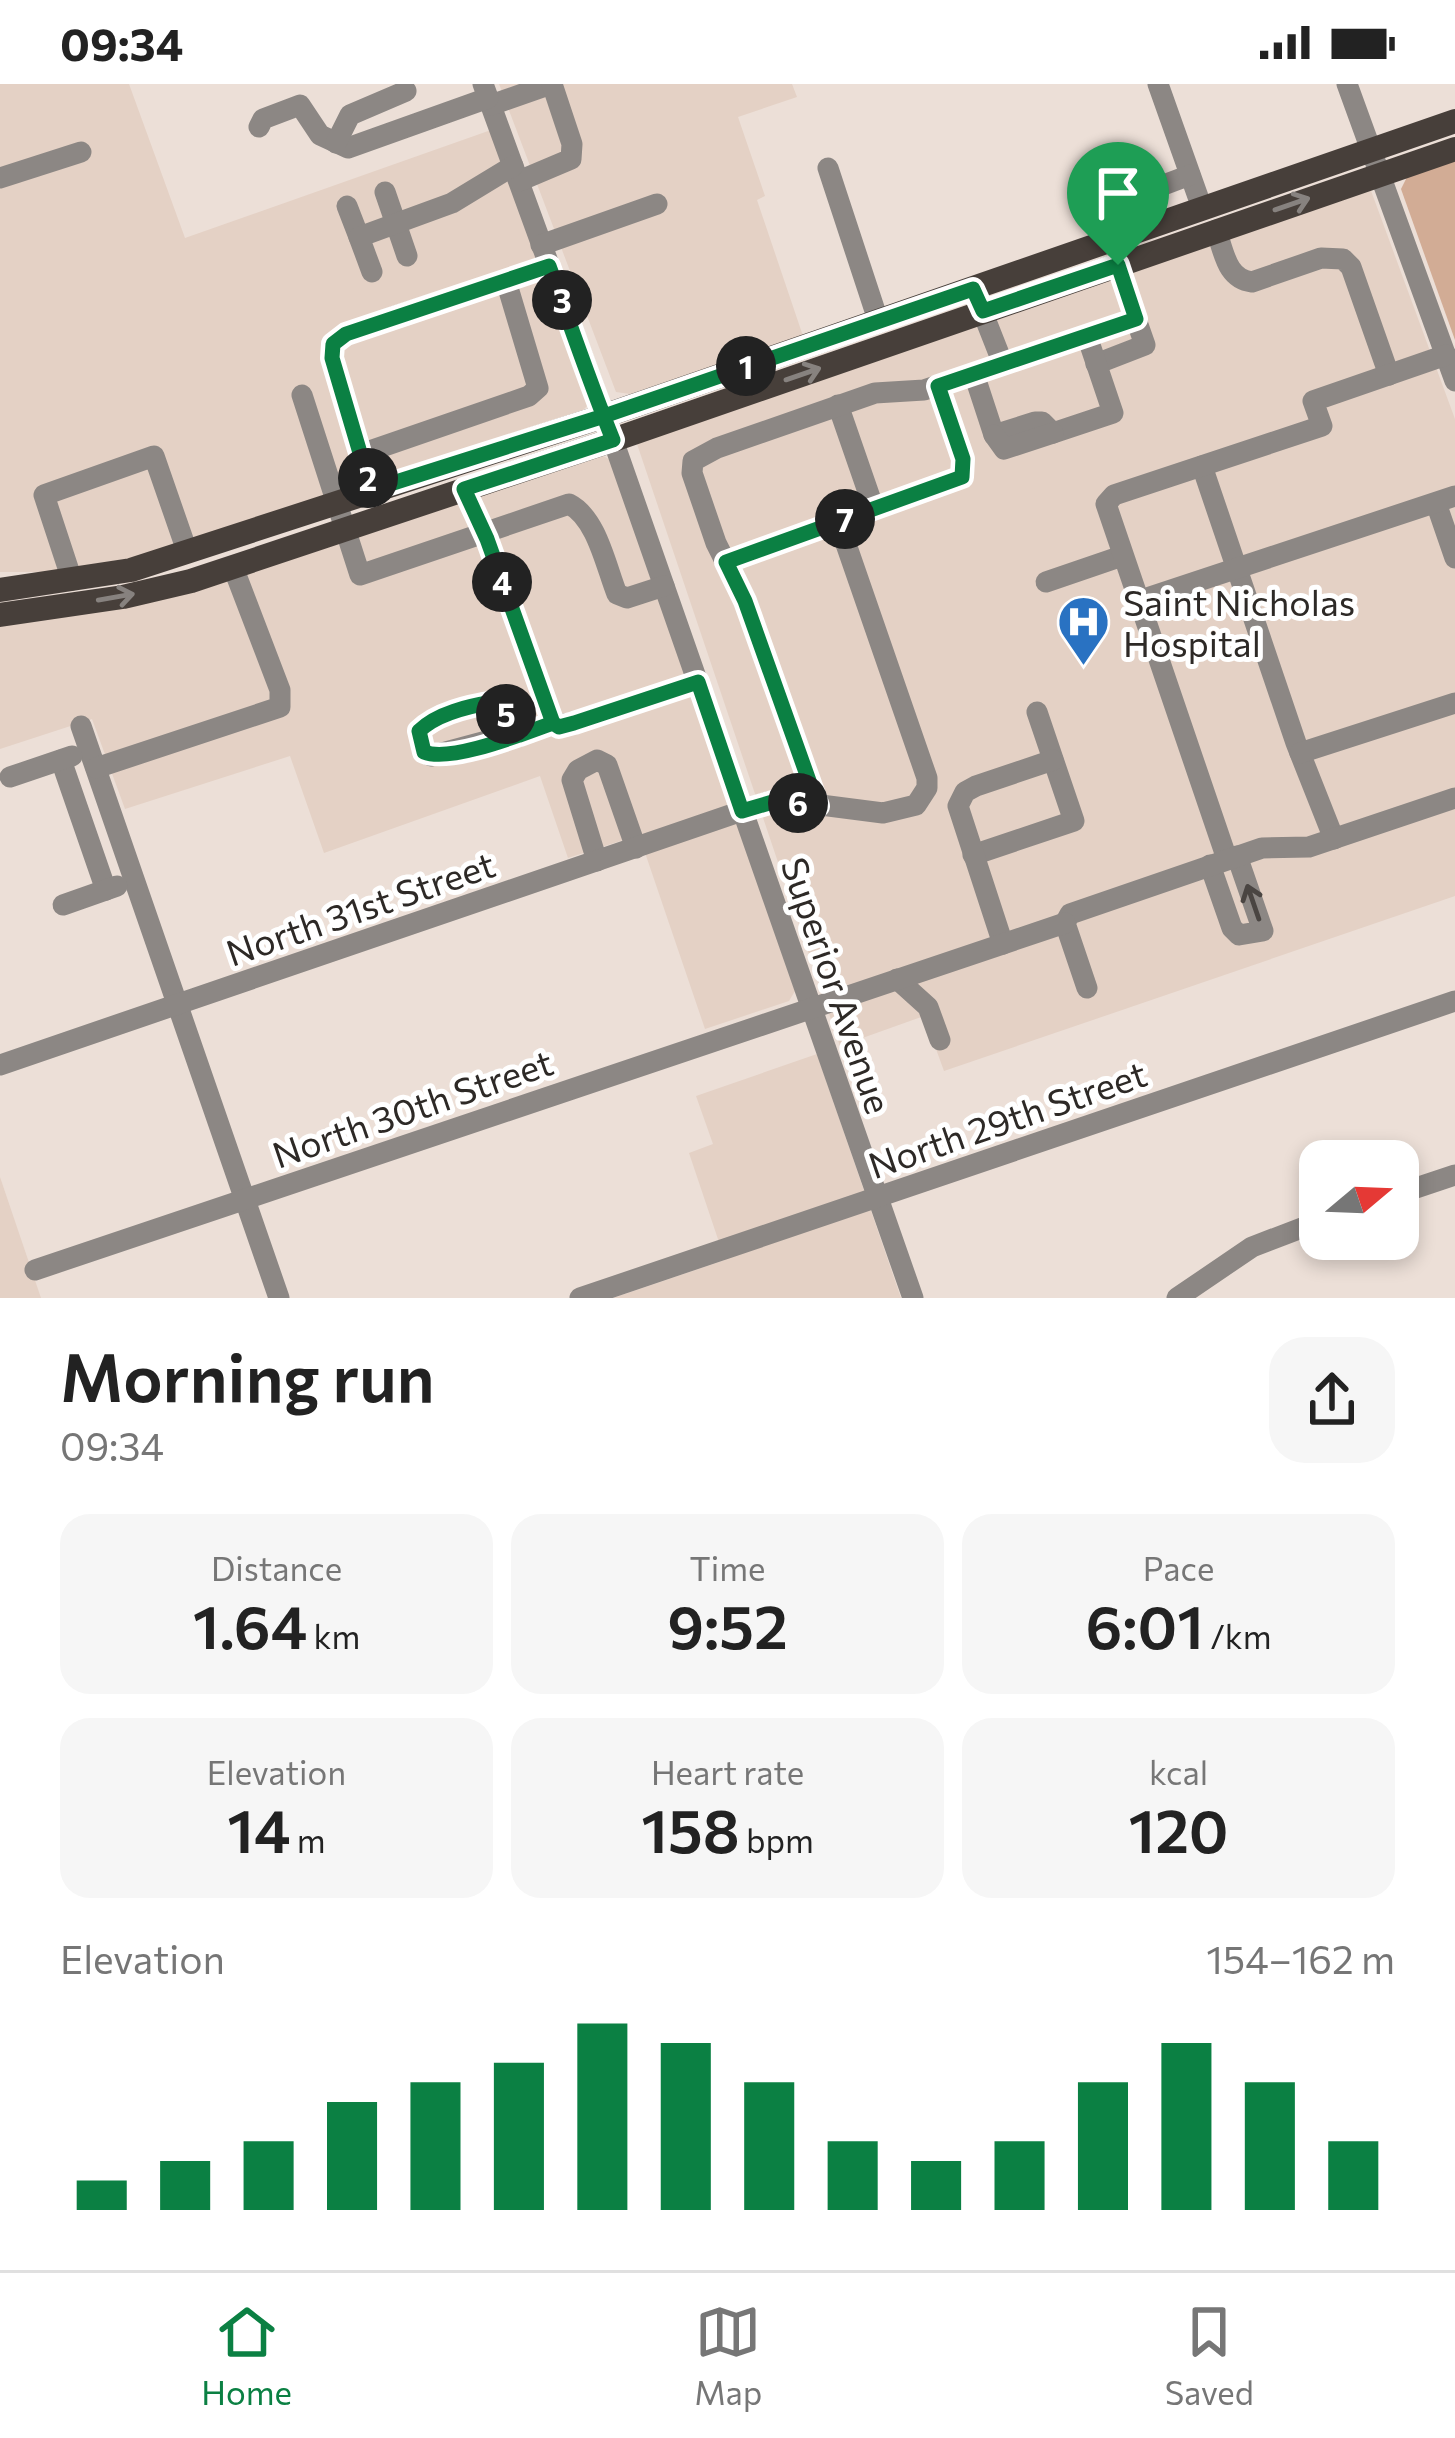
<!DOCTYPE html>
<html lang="en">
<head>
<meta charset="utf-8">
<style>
	body { margin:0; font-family:Commissioner,sans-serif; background:#f6f6f6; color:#222; height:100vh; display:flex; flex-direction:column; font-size:45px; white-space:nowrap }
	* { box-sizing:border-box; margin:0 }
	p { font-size:39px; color:#767676 }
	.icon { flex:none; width:66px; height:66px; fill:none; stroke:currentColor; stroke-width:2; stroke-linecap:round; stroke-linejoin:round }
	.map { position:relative; height:1214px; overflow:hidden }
	.sheet { display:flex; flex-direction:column; background:#fff; flex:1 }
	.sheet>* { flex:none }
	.needle { width:78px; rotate:71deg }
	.tools { position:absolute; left:1299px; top:1056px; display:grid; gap:24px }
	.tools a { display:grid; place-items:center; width:120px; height:120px; border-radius:24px; background:#fff; box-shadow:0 6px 18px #0003; font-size:60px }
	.pin { position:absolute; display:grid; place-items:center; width:102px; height:102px; color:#fff; margin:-123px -51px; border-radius:50% 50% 50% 0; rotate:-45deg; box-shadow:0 0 12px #0007 }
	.pin .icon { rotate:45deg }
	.km { position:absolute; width:60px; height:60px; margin:-30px; border-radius:50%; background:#222; color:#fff; font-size:33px; line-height:60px; text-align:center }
	.round { display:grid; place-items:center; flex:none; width:126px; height:126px; border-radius:36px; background:#f6f6f6 }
	.overview { display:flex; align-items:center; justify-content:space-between; height:204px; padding:0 60px }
	h1 { font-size:66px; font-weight:600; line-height:90px }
	.stats { display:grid; grid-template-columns:repeat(3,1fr); gap:18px; height:204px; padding:12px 60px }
	.stats div { display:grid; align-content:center; border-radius:30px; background:#f6f6f6; text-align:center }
	.stats b { font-size:60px; font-weight:600 }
	.stats small { font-size:33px; font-weight:400 }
	.stats p { font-size:33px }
	.chart { height:336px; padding:24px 60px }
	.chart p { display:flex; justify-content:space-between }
	.chart svg { width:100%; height:216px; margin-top:12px; stroke:#0b8043; stroke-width:6 }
	.status { display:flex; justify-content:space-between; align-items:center; height:84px; padding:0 60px; background:#fff; direction:ltr }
	.status svg { height:33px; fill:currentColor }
	.menu { display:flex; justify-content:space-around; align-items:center; height:168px; border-top:3px solid #e0e0e0; background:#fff; font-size:33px; color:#767676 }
	.menu a { display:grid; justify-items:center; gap:6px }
	.menu .current { color:#0b8043 }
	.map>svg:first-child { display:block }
</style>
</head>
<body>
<div class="status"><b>09:34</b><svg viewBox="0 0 49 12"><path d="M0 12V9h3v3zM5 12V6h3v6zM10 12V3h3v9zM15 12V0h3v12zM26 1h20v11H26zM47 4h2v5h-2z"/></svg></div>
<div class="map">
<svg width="1455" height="1214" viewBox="0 0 1455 1214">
	<rect width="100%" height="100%" fill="#ecdfd7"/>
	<!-- built -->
	<g fill="#e4d1c5">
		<polygon points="0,0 129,0 185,154 491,46 588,321 582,327 163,469 43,488 0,488"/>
		<polygon points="499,0 792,0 797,13 738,33 765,112 757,116 803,252 630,310 616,308"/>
		<polygon points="1370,104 1455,335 1455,812 944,987 924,932 840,962 636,357"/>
		<polygon points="602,371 610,376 795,907 789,917 705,945 639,751 568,774 540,692 324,769 290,672 125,725 92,635 0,665 0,538"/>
		<polygon points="817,970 901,1214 613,1214 725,1176 689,1069 713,1060 696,1012"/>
		<polygon points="0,1093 41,1214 0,1214"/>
	</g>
	<!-- green -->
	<polygon fill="#d2ac95" points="1455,75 1455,256 1401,105 1408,91"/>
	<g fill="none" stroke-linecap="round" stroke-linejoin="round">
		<!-- minor -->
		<g stroke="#8c8784" stroke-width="21">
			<polyline points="483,0 613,356 913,1214"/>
			<polyline points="1158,0 1202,124"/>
			<polyline points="1347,0 1455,297"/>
			<polyline points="491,21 551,0"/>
			<polyline points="259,43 263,35 300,21 320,51 348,64 488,14"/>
			<polyline points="336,59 350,31 406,7"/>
			<polyline points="828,84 878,236"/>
			<polyline points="0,94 81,68"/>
			<polyline points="519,97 571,75 572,60 552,0"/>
			<polyline points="385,108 407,172"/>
			<polyline points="347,122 359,153"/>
			<path d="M1216,146C1224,167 1226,195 1252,198L1321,174L1343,175L1351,183L1389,291"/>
			<polyline points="1132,150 1128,137 1129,114 1190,91"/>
			<polyline points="541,161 657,120"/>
			<polyline points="372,188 359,153 452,119 513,82"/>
			<polyline points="977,214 1003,280"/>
			<polyline points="1096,280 1145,261 1117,181"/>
			<polyline points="974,290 994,351 1035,338 1042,338 1053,349 1113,329 1087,252"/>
			<path d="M302,311L360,491L569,420C597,434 606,483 617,510L627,514L664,502"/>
			<polyline points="838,321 874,425"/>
			<polyline points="994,351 1004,365 1053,349"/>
			<polyline points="361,370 529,312 538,304 506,197"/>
			<polyline points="1202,382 1296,659 1334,755"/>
			<polyline points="464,405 485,449 554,641 574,639 698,598"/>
			<polyline points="371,407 332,274 333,260 346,250 393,233 549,182"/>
			<polyline points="1436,419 1455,474"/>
			<polyline points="726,478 962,393 963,375 938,302"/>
			<polyline points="72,496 44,411 154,372 187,467"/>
			<polyline points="1046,498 1122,472"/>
			<polyline points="1138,517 1455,412"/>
			<polyline points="81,642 279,1214"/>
			<path d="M520,651L493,618C469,622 437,629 419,647L424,668L431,672L553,639"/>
			<polyline points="1300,669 1455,619"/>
			<polyline points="61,676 106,806"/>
			<polyline points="96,684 280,623 280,606 233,483"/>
			<polyline points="10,693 72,672"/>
			<polyline points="817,722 745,517 716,459 692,389 693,377 717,364 875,309 924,306 1136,235"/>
			<polyline points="973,771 1074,737 1037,628"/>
			<polyline points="1227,775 1106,420 1114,411 1322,342 1313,317 1446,271"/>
			<polyline points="597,777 572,696 578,686 597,676 607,681 636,764"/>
			<polyline points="1210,781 1232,844 1239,851 1263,847 1237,772"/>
			<polyline points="63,821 117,802"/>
			<polyline points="1003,860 958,722 965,708 976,702 1053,676"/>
			<polyline points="897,895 928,923 940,956"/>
			<polyline points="1087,904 1065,839 1070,830 1262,764 1309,763 1455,714"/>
			<polyline points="0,981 768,718 782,716 883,729 916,721 927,704 927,694 838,437"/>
			<polyline points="1398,1110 1455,1091"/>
			<polyline points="35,1186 1065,839"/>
			<polyline points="580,1214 1455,917"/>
			<polyline points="1177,1214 1252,1163 1320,1137"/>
		</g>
		<!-- major -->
		<g stroke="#473f3a" stroke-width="24">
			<polyline points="0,506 131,486 604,332 1455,37"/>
			<polyline points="0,531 123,513 191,497 613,356 1455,65"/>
		</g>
	</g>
	<!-- one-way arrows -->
	<defs><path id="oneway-shaft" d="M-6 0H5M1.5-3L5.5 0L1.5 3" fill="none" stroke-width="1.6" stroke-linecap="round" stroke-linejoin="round" transform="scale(3)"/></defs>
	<g stroke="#87827f">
		<use href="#oneway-shaft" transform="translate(1292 120) rotate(-19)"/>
		<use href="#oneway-shaft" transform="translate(803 290) rotate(-19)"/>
		<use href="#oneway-shaft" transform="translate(116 513) rotate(-10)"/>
	</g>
	<use stroke="#4a4542" href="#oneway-shaft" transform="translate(1253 818) rotate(-109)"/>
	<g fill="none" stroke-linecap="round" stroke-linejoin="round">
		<defs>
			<path id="route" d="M1118,181L983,227L973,205L604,332L371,406L332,274L333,260L346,250L549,182C570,240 590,299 613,356L464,405L487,455L553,639C524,649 451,679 424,668L419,647C437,629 469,622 494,618L520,651L553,639L559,643L574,639L698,598L742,727L776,717L818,722L745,517L726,478L962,393L963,375L938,302L1136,235L1118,181"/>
		</defs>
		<!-- route casing -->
		<use href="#route" stroke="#fff" stroke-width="24"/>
		<!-- route -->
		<use href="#route" stroke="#0b8043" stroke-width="15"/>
	</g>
	<!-- icons -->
	<defs>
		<symbol id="hospital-pin" viewBox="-11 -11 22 30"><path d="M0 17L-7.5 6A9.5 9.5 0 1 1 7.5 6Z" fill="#2972c2" stroke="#fff"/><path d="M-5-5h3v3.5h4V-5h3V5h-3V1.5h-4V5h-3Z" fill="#fff"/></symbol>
	</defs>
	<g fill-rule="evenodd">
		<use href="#hospital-pin" x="1054" y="508" width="59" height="81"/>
	</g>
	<g text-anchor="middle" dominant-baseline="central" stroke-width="10" stroke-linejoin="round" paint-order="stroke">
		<!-- poi labels -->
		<g font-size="36" fill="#2d2926" stroke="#fff" text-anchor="start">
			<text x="1123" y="517">Saint Nicholas<tspan x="1123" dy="41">Hospital</tspan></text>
		</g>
		<!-- street labels -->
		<g font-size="36" fill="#2d2926" stroke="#fff">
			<text transform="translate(360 823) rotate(-19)">North 31st Street</text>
			<text transform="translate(838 901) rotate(71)">Superior Avenue</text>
			<text transform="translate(412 1023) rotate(-19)">North 30th Street</text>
			<text transform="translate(1007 1034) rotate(-19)">North 29th Street</text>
		</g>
	</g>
</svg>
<div class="tools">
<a><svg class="needle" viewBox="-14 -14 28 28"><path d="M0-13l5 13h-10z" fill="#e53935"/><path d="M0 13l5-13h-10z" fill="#767676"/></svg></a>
</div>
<div class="pin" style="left:1118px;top:181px;background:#1e9e55"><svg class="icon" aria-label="arrive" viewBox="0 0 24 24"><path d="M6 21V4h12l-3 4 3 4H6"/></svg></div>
<b class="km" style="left:746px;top:282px">1</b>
<b class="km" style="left:368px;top:394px">2</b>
<b class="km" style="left:562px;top:216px">3</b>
<b class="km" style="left:502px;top:498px">4</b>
<b class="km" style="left:506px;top:630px">5</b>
<b class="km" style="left:798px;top:719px">6</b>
<b class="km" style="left:845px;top:435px">7</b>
</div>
<section class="sheet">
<div class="overview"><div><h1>Morning run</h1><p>09:34</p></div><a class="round"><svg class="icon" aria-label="share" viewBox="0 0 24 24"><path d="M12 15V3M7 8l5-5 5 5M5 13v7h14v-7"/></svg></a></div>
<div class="stats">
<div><p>Distance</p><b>1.64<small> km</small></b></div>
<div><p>Time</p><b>9:52</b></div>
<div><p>Pace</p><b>6:01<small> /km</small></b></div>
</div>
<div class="stats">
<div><p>Elevation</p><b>14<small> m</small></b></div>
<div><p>Heart rate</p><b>158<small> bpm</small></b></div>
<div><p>kcal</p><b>120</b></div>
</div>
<div class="chart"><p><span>Elevation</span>154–162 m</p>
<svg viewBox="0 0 160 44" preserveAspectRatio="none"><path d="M5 44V38M15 44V34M25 44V30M35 44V22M45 44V18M55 44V14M65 44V6M75 44V10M85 44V18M95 44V30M105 44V34M115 44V30M125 44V18M135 44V10M145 44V18M155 44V30"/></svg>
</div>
</section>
<nav class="menu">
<a class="current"><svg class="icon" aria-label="home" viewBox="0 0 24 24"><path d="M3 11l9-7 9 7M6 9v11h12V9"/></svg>Home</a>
<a><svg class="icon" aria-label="map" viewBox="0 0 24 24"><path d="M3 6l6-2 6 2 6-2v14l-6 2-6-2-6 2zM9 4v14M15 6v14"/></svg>Map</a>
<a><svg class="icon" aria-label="saved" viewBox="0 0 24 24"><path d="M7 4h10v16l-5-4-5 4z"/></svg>Saved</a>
</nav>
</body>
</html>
